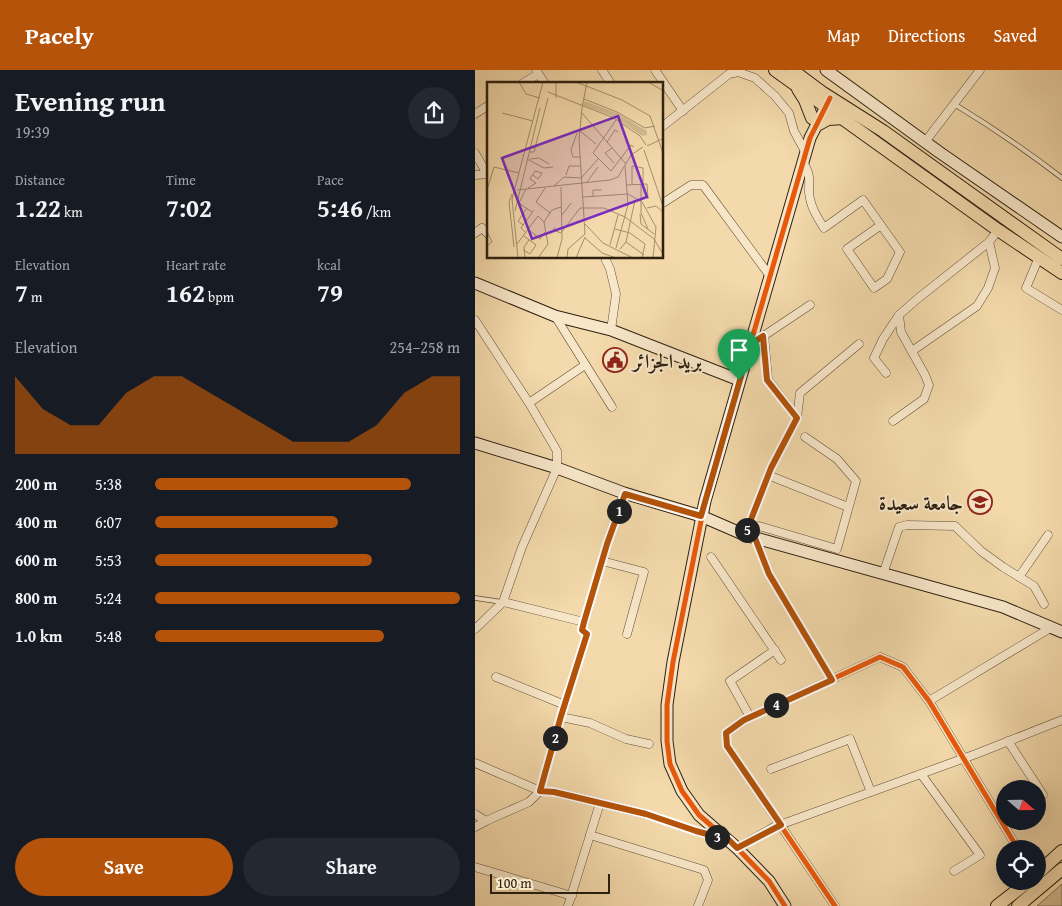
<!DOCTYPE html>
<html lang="en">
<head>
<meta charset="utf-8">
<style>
	body { margin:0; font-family:"Gentium Book Plus",Amiri,serif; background:#242831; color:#f1f3f6; height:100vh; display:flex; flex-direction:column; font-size:19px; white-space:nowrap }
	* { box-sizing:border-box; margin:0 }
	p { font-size:16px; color:#9ea1a6 }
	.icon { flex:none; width:28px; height:28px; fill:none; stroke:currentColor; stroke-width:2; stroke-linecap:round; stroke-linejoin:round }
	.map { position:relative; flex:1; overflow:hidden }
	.details { display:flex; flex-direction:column; background:#171b24; width:475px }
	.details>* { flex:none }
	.needle { width:32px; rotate:110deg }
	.fabs { position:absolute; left:521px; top:710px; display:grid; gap:10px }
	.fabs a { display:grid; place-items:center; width:50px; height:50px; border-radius:50%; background:#171b24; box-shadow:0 5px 20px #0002; font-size:25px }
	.scale { position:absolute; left:15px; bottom:12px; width:120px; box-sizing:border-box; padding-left:5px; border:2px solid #2e2110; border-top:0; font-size:14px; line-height:18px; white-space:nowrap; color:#2e2110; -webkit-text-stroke:4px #f7e6c8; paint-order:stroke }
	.pin { position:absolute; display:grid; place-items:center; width:42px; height:42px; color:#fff; margin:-51px -21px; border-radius:50% 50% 50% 0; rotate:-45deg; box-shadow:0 0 5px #0007 }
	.pin .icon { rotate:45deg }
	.km { position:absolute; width:25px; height:25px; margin:-12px; border-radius:50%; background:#222; color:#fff; font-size:14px; line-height:25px; text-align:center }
	.round { display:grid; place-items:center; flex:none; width:52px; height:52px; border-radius:26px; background:#242831 }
	.overview { display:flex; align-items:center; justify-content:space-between; height:85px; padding:0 15px }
	h1 { font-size:28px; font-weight:800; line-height:38px }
	.figures { display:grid; grid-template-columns:repeat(3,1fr); gap:8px; height:85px; padding:5px 15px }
	.figures div { display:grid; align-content:center }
	.figures b { font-size:25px; font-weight:800 }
	.figures small { font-size:14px; font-weight:400 }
	.figures p { font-size:14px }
	.chart { height:140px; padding:10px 15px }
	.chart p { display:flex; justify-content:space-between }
	.chart svg { width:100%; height:90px; margin-top:5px; fill:#b45309; opacity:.7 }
	.primary-button { display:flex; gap:10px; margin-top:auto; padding:10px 15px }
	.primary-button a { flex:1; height:58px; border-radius:30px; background:#b45309; color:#fff; font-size:20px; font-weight:800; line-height:58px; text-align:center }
	.primary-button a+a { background:#242831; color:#f1f3f6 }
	ul { padding:0 15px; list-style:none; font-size:16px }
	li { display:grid; grid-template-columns:80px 60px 1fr; align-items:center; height:38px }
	li i { height:12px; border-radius:6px; background:#b45309 }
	header { display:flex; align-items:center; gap:30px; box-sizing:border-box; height:70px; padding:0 25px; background:#b45309; color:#fff }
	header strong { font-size:24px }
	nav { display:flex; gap:28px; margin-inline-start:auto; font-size:18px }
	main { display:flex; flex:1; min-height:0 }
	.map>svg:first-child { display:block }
</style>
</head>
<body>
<header>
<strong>Pacely</strong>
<nav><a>Map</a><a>Directions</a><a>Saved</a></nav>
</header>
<main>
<section class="details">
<div class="overview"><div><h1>Evening run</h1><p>19:39</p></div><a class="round"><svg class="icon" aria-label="share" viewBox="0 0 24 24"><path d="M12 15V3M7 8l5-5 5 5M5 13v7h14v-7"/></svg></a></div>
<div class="figures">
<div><p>Distance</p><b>1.22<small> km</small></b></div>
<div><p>Time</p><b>7:02</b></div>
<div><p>Pace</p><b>5:46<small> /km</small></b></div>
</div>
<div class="figures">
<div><p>Elevation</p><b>7<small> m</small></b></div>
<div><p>Heart rate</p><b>162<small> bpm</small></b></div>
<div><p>kcal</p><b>79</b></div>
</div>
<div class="chart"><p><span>Elevation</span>254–258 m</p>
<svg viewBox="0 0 160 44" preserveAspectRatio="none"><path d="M0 44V6L10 22L20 30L30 30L40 14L50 6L60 6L70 14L80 22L90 30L100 38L110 38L120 38L130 30L140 14L150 6L160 6V44z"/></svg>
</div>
<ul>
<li><b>200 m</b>5:38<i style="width:84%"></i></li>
<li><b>400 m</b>6:07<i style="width:60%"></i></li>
<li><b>600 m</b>5:53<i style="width:71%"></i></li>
<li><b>800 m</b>5:24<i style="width:100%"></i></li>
<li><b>1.0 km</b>5:48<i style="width:75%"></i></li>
</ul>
<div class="primary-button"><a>Save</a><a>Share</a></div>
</section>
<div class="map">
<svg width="587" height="836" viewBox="0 0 587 836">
	<rect width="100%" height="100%" fill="#f3d9ab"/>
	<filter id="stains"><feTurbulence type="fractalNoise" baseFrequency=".004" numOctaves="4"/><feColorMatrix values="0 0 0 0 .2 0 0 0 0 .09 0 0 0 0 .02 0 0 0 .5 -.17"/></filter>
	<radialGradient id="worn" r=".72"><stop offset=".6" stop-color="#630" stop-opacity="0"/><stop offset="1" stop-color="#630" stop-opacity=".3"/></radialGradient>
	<!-- green -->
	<polygon fill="#d2ba91" stroke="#806e50" points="587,814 587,836 562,836"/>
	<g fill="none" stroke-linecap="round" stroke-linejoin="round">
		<defs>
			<g id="lane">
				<path d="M479,34C517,57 552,81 587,108"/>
				<polyline points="0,528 27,532"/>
			</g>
			<g id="street">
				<polyline points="61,0 70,14"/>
				<polyline points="127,0 136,14"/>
				<polyline points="180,0 208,41"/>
				<polyline points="47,14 63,4"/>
				<polyline points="0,44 14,35"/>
				<polyline points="188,56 254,4 263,2 280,8 300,26 314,43 319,61 331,83"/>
				<polyline points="450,72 505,0"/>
				<polyline points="0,83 12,104"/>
				<path d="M328,92C336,106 334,107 334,122C335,136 342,147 349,158L388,130L425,182L412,209L399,218L372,179L406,155"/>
				<polyline points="0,105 14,104"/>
				<polyline points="188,133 216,115 228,115 295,206"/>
				<polyline points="0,163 7,158 14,165"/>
				<polyline points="564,187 551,218 587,240"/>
				<polyline points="130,188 135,199 141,224 136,260"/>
				<polyline points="80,246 137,337"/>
				<polyline points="0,250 54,333 82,381 82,398 47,477 28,532 0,559"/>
				<polyline points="275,275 335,235"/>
				<polyline points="437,281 502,236 513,218 520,198 514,172"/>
				<polyline points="411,303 399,288 408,269 424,245 441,230 514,172 523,160"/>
				<polyline points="54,333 110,295"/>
				<polyline points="322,348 325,323 384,274"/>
				<polyline points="418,351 449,329 454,315 450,305 426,262 424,245"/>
				<polyline points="293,405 373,437"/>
				<polyline points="284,456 362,479 381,411 362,389 330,367"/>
				<polyline points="270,465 296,398 322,348 293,310 289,266"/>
				<polyline points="280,467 294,504 357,610"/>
				<polyline points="236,487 306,590"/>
				<polyline points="127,491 169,502 152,564"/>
				<polyline points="408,504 424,457 432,455 480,456 506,481 528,497 559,516 569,534"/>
				<polyline points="544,507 573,465"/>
				<polyline points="28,532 109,552"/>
				<polyline points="21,607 90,635"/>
				<polyline points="454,631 577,557"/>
				<polyline points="86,647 115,653 151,669 174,674"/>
				<polyline points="275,647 255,611 300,580"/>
				<polyline points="533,671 568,725"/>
				<polyline points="0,693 65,721 79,722 171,744 221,761 249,769"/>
				<polyline points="296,699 375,669 396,722"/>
				<polyline points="446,704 505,785 479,801"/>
				<polyline points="0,744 11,751"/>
				<polyline points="0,757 11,751 54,732 65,721 86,646 112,564 107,560 132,474 149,423"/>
				<polyline points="115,765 229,800 233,810 223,836"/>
				<polyline points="262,778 299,757 501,684 587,650"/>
				<polyline points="0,797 97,826"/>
				<polyline points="93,836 125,733"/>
				<polyline points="360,836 252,676 251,663 269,650 405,587 428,597 454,631 543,779"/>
			</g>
			<g id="secondary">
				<polyline points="351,0 464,82 587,167"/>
				<polyline points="0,213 80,246 136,260 264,310"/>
				<polyline points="0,373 82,398 149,423 226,446 270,465 528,537 587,562"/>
				<polyline points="310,836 294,811 262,778 224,745 207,721 195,694 192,671 192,635 198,592 230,431 335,68 355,29"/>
			</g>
			<g id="primary">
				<polyline points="300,0 523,160 587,203"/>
				<polyline points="317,0 348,23 408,61 587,189"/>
				<polyline points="323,19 330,30 337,48"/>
				<polyline points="344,54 353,49 369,48"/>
				<polyline points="562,804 587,781"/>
				<polyline points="522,836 554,811"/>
				<polyline points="543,836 587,799"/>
			</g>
		</defs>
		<!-- lane casing -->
		<use href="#lane" stroke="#5f4f37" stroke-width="5.5"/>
		<!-- street casing -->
		<use href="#street" stroke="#5f4f37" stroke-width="9"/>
		<!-- secondary casing -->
		<use href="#secondary" stroke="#2e2110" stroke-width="13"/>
		<!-- primary casing -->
		<use href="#primary" stroke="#2e2110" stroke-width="14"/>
		<!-- lane -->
		<use href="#lane" stroke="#f7e6c8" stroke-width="4"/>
		<!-- street -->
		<use href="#street" stroke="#f7e6c8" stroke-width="8"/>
		<!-- secondary -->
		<use href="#secondary" stroke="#f7e6c8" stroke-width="11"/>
		<!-- primary -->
		<use href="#primary" stroke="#f3d9ab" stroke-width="12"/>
		<defs>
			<g id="cycleway">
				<polyline points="310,836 294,811 262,778 224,745 207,721 195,694 192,671 192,635 198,592 230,431 335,68 355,28"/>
				<polyline points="360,836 252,676 251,663 269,650 405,587 428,597 454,631 543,779"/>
			</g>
		</defs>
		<!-- cycleway casing -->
		<use href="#cycleway" stroke="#f7e6c8" stroke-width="8"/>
		<!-- cycleway -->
		<use href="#cycleway" stroke="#e8590c" stroke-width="5"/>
	</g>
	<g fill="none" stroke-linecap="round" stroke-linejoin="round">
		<defs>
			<polygon id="route" points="288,266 292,310 322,348 296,398 270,465 280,468 294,504 357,610 269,650 251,663 252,676 306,755 262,778 254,770 221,761 171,744 79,722 65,721 86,646 112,564 107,560 109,552 132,474 150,424 226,446 275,275"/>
		</defs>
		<!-- route casing -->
		<use href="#route" stroke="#fff" stroke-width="10"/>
		<!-- route -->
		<use href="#route" stroke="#b45309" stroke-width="6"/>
	</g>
	<!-- icons -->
	<defs>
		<symbol id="civic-ring" viewBox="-11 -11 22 22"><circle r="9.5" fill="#f7e6c8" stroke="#8f2418" stroke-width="1.5"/><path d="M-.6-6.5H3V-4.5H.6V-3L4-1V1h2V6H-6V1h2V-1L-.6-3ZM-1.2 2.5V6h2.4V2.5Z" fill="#8f2418"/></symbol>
		<symbol id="university-ring" viewBox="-11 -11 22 22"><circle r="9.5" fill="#f7e6c8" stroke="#8f2418" stroke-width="1.5"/><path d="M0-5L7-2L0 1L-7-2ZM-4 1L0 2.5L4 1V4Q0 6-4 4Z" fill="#8f2418"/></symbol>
	</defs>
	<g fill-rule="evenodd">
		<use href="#civic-ring" x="126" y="276" width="28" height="28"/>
		<use href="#university-ring" x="491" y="418" width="28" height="28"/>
	</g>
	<g text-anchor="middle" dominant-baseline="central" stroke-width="4" stroke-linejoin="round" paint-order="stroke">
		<!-- poi labels -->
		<g font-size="20" font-weight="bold" fill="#2e2110" stroke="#f7e6c8" text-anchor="start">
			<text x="158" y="290">بريد الجزائر</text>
			<text x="488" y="432" text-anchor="end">جامعة سعيدة</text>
		</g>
	</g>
	<!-- overview -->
	<g transform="translate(12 12)">
		<rect width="176" height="176" fill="#f3d9ab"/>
		<path d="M97,19L130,31L160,49V53L155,54L128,35L96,23Z" fill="#d2ba91"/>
		<path fill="none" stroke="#a48f6d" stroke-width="1" d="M32,0L39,12L53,16M89,0L135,18L163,34L177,74M161,0L177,9M61,10L127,36L153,54L159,63M69,16V0M97,17L130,30L158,46L168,44M95,26L100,0M15,31L46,39M95,31L139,82M129,38L106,71L124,89L144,63L147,65M93,49L109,62M90,51L84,68L86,75H94M120,60L128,48L131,50M160,64L177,56M125,66L118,71L127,81M157,68L177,127M43,70H47L61,16M40,77L57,86L66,85M43,77L52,76L62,82M79,93L82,84H93M95,95L111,77M100,100L111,85M145,102V84L156,86V102M154,102V131L161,147M140,103L160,102L161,117M67,104L77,95L95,96M1,105L7,85L32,91M41,106L49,101L43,97L48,89L55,91L51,97L46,93M58,106L49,120L63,131M39,107L32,121L45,130M30,108L123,98L131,95L144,73L156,65M25,112L22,120L27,165M96,115L141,112L155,120L169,145L166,176M106,115V108H115M160,126L169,124L177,131M28,129L53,26M153,132L154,142L167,152M75,133L84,121M98,142L116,161L146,176M36,143L31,139L40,126M68,145L66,148L74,151L93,126H117L138,135L167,157L177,174M128,147L143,151L158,162L155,176M42,148L53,157L58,150M0,149L5,160L0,164M39,151L34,146L47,128M98,156L115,171L129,176M139,160L157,173M30,162L51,134L57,140M123,163L131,133M129,166L141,123L138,84M133,167L139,160L148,118M36,168L43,172L49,163L37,154M31,176L25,117L56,0M38,176L37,165L42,158M51,176L61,162L57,140L65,128L74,125M70,176L75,157L74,105M80,176L81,167L98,152L92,57L95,26M89,176L98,155"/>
		<path fill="#7b2cbf" fill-opacity="0.15" stroke="#7b2cbf" stroke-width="2.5" d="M131,34L160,115L45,157L15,76Z"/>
		<rect width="176" height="176" fill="none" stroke="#2e2110" stroke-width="2.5"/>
	</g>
	<rect width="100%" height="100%" filter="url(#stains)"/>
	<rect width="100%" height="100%" fill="url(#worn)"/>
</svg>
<div class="fabs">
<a><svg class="needle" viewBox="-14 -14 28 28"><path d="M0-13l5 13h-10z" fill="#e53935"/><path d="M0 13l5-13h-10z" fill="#9ea1a6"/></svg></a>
<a><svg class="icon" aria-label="locate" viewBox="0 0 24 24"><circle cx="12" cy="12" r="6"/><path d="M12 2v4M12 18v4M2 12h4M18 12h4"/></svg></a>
</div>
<div class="scale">100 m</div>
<div class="pin" style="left:264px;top:310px;background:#1e9e55"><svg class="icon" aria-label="arrive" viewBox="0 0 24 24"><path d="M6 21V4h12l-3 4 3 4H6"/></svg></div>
<b class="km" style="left:144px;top:441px">1</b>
<b class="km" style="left:80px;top:668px">2</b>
<b class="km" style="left:242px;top:767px">3</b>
<b class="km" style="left:301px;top:635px">4</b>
<b class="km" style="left:272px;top:460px">5</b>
</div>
</main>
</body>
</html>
